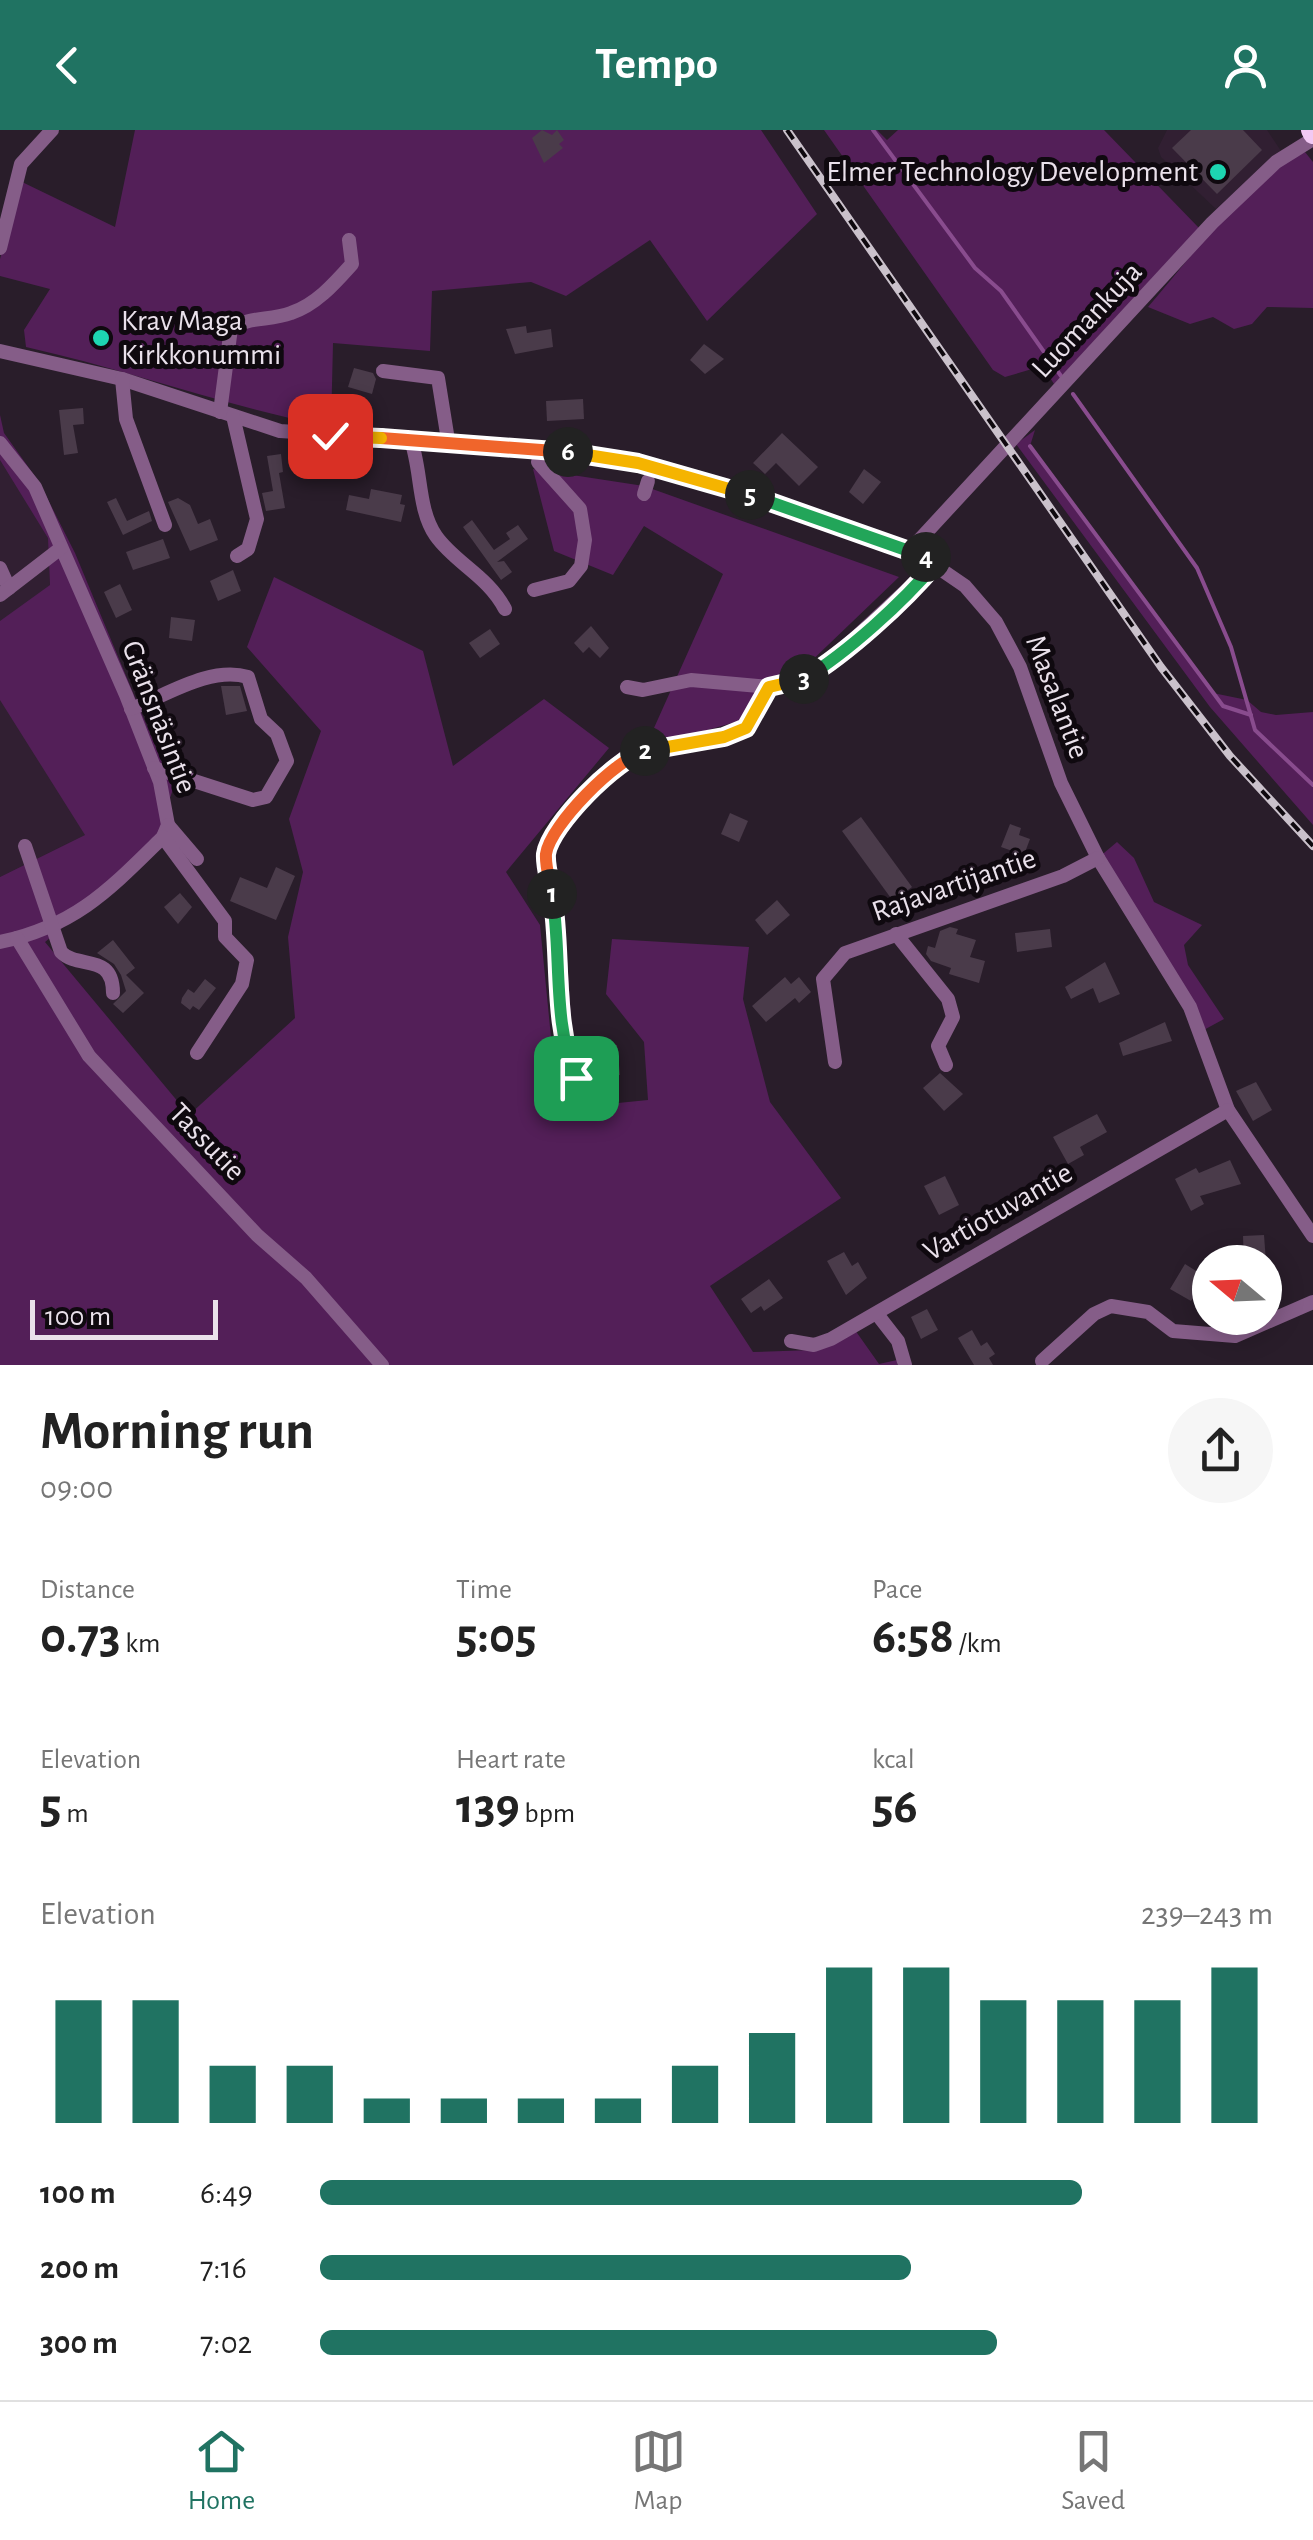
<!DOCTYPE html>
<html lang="en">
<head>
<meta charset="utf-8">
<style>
	body { margin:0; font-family:"Alegreya Sans",sans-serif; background:#f6f6f6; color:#222; height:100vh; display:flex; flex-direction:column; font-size:38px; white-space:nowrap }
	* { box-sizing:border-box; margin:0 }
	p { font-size:32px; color:#767676 }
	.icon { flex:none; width:55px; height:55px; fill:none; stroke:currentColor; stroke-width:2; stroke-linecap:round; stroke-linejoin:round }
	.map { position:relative; height:1235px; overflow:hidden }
	.sheet { display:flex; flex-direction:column; background:#fff; flex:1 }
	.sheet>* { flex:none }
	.needle { width:65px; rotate:289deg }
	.fabs { position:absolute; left:1192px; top:1115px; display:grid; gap:20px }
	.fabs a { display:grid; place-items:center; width:90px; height:90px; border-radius:50%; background:#fff; box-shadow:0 5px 25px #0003; font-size:50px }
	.scale { position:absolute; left:30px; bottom:25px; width:188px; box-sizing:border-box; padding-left:10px; border:5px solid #eae1eb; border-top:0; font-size:28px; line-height:35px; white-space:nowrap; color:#eae1eb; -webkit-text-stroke:8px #0f090f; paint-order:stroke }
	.pin { position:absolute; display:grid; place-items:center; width:85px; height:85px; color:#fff; margin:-42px; border-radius:20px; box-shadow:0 5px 15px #0006 }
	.km { position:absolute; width:50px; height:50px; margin:-25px; border-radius:50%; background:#222; color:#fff; font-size:28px; line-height:50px; text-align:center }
	.round { display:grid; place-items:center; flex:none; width:105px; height:105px; border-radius:52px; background:#f6f6f6 }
	.overview { display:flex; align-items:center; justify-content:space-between; height:170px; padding:0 40px }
	h1 { font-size:55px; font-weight:600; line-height:75px }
	.figures { display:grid; grid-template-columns:repeat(3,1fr); gap:15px; height:170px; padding:10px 40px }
	.figures div { display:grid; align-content:center }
	.figures b { font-size:50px; font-weight:600 }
	.figures small { font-size:28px; font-weight:400 }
	.figures p { font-size:28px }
	.chart { height:280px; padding:20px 40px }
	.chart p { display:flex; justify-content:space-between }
	.chart svg { width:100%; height:180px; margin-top:10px; stroke:#207362; stroke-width:6 }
	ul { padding:0 40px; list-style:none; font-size:32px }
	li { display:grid; grid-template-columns:160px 120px 1fr; align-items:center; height:75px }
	li i { height:25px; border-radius:12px; background:#207362 }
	header { display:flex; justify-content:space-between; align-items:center; height:130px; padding:0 40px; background:#207362; color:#fff; font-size:45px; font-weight:600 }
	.menu { display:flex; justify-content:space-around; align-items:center; height:140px; border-top:2px solid #e0e0e0; background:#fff; font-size:28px; color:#767676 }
	.menu a { display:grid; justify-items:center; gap:5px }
	.menu .on { color:#207362 }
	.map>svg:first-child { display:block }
</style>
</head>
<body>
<header><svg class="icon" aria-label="back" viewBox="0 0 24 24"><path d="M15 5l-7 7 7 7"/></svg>Tempo<svg class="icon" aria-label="person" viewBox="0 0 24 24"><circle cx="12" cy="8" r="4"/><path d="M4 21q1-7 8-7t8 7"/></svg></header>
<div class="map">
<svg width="1313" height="1235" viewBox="0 0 1313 1235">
	<rect width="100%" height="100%" fill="#291d2a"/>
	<!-- built -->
	<g fill="#311f32">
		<polygon points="1167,0 1267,0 1281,21 1216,79 1161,27 1158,18"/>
		<polygon points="0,330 49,408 50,456 85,705 0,747"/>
	</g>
	<!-- green -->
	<g fill="#531f58">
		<path d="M135,0H761L817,84L707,191L650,110L566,166L531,152L432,161L430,221L333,213L331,297C227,277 129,240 26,217L24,200L50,159L0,146V129L20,51L115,97Z"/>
		<polygon points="824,0 877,0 887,10 898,0 1104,0 1199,98 1054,254 1047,243 1032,239 1005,247 993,240"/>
		<path d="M1305,22L1313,32V178L1267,177L1252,194L1234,199L1213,187L1190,194L1148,177C1191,128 1245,50 1305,22Z"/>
		<polygon points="0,285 4,303 39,352 75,423 173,659 166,680 173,707 45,812 189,985 295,888 288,807 303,742 289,689 321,601 247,517 274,447 423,521 453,636 544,569 609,618 506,742 540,795 558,979 648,970 644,912 606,864 612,809 749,817 743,869 770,972 841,1068 710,1156 753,1222 812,1220 855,1200 879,1234 897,1230 897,1235 0,1235 0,747 85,705 0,570 0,491 50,455 48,408 0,330"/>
		<polygon points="1035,300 1030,316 1213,563 1247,570 1261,582 1276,585 1313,582 1313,695 1210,577 1016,314"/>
		<polygon points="533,339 644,356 899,447 753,587 645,618 723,444 644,396 613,445 554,421"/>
		<polygon points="1117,712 1134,728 1154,772 1202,795 1184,815 1188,835 1224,889 1200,902 1098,728"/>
	</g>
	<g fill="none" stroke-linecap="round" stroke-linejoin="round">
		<!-- stream -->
		<g stroke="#894c8e" stroke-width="4">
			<polyline points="873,0 975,138 1001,161 1061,246"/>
			<polyline points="1073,264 1197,438 1231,517 1255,600 1313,655"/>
			<polyline points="1030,316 1223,576 1251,585"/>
		</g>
	</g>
	<!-- building -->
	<g fill="#4a3b4a">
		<polygon points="542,0 552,5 557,0 564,10 559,14 563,18 544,33 532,8"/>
		<polygon points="1191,0 1243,0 1262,20 1217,64 1172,18"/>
		<polygon points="526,196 527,203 551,199 553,217 515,224 506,199"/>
		<polygon points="704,214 724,229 705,244 690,230"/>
		<polygon points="354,238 373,243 376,249 372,264 348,257"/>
		<polygon points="583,269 584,289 547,291 546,271"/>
		<polygon points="83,278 84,294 73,295 78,323 64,325 59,280"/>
		<polygon points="782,303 818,337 799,356 776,333 765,344 753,333"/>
		<polygon points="281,324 283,342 279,343 285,378 266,381 262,363 273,361 267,326"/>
		<polygon points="864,339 881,352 863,374 849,362"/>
		<polygon points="371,359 402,365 400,374 405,375 401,392 346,380 349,365 369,369"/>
		<polygon points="116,368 127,391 149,381 152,391 123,405 107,372"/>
		<polygon points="178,368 190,375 198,394 210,389 218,410 190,421 168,372"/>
		<polygon points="472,390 494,420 510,409 506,403 518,395 528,409 497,432 504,431 512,442 501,450 463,397"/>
		<polygon points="163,409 170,428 133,440 126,422"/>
		<polygon points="233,440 241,461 218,471 210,451"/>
		<polygon points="120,454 132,480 116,488 104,462"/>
		<polygon points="171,487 195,490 192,511 169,508"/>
		<polygon points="591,496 609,518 600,528 589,517 583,523 574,513"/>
		<polygon points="490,499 500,514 480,528 469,513"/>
		<polygon points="221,556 240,556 247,581 226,585"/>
		<polygon points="730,683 748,691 739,712 721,704"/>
		<polygon points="861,687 912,757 893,771 842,701"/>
		<polygon points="1010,694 1021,698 1019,705 1030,709 1024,725 1001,717"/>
		<polygon points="276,737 295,746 276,790 230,771 240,747 267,758"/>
		<polygon points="180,763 192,777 178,794 164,777"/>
		<polygon points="777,770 790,785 767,805 755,790"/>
		<polygon points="950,797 958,799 956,804 976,810 970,827 985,831 979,853 949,844 951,838 931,831 926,824 928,816 935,818 940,801"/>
		<polygon points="1050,799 1052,817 1017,822 1015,803"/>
		<polygon points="113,810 135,838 126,845 144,863 123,883 113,874 126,861 121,845 114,834 97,823"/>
		<polygon points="1105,832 1120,864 1099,873 1093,858 1071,869 1065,857"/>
		<polygon points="785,847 791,854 799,847 811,862 799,873 795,868 766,892 752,876"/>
		<polygon points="205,849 216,858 199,880 193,876 190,880 181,873 182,868 188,859 194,863"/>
		<polygon points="1165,892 1172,911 1123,926 1119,913"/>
		<polygon points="617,915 620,945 604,946 601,917"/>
		<polygon points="940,943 963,964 944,981 923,958"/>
		<polygon points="1256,952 1272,980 1253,991 1236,961"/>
		<polygon points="1097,984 1107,1002 1080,1017 1084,1025 1068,1034 1053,1007"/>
		<polygon points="1230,1030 1241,1054 1200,1066 1204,1074 1191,1081 1175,1049 1196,1038 1199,1043"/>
		<polygon points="945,1046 959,1075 939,1085 924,1056"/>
		<polygon points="1264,1105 1266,1132 1244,1132 1243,1106"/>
		<polygon points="844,1122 852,1136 858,1132 867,1148 846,1165 827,1131"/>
		<polygon points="1185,1134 1201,1144 1198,1150 1203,1152 1191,1171 1170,1159"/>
		<polygon points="769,1149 783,1168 764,1181 761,1176 751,1183 741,1169"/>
		<polygon points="927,1179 938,1200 921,1209 911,1187"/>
		<polygon points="972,1200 981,1216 987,1212 995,1224 989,1228 993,1235 974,1235 958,1208"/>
	</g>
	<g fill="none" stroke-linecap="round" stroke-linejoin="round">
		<!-- minor -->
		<g stroke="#855d88" stroke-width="14">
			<polyline points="0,118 21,34 52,0"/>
			<polyline points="0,221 122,249 280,301 554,319 638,333 706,351 911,419 965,456 996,492 1020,537 1061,653 1098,728 1190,877 1228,980 1313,1106"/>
			<polyline points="383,241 438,248 448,310"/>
			<polyline points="122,249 126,289 165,395"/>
			<path d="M220,282L231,198C251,186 270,191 291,183C316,175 335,153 352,134L349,110"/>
			<polyline points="233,286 257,389 248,419 237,426"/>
			<path d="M410,308C422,338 417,379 436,406C455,433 488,446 505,479"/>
			<path d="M0,313L35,357L126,565L160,652L168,695L163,707C110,759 76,796 0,812"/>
			<polyline points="644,364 648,351"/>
			<polyline points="911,419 1212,93 1276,32 1313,9"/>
			<polyline points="0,438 9,458"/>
			<polyline points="534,460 569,451 581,436 585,410 580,379 538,332"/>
			<polyline points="0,465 61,418"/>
			<polyline points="627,557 643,560 691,550 769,557"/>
			<path d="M131,579C167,565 210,536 248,547L261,589L277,604L287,631L266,667L253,670L154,638"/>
			<polyline points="168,695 197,729"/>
			<polyline points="163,707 225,791 225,807 247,830 242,854 197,923"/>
			<path d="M25,716L61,822C78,840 113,822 113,863"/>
			<polyline points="896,804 948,869 953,887 938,916 946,935"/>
			<polyline points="17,808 89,926 257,1105 306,1148 382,1235"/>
			<polyline points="835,932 823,849 845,823 1063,746 1098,728"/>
			<polyline points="587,967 566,919 558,799 546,733 549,713 604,644 625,627 724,607 746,598 769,557 802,550 825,536 936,433"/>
			<polyline points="877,1184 898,1211 905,1235"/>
			<polyline points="791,1211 814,1215 831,1209 1228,980"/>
			<polyline points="1042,1231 1094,1184 1111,1176 1148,1182 1173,1201 1235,1206 1313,1172"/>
		</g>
		<!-- highway -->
		<polyline stroke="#f2c9f4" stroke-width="20" points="1311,0 1313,4"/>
		<defs>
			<polyline id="rail" points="787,0 1161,537 1230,626 1313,716"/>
		</defs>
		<!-- rail casing -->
		<use href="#rail" stroke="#cac1cb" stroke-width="8"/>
		<!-- rail -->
		<use href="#rail" stroke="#0f090f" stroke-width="4" stroke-dasharray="11" stroke-linecap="butt"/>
	</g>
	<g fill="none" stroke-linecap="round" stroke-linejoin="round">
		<defs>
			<path id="split-1" d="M552,764C562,824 552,892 576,948"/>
			<path id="split-2" d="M552,764C550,751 545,736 546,724C550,695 617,628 645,621"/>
			<polyline id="split-3" points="645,621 724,607 746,598 769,557 804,549"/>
			<path id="split-4" d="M804,549C848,522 902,473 936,433L926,427"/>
			<polyline id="split-5" points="750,365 926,427"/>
			<polyline id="split-6" points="568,322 638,333 750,365"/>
			<polyline id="split-7" points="381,308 568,322"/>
			<polyline id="split-8" points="330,306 381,308"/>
		</defs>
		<!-- split-1 casing -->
		<use href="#split-1" stroke="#fff" stroke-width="20"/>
		<!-- split-2 casing -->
		<use href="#split-2" stroke="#fff" stroke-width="20"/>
		<!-- split-3 casing -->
		<use href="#split-3" stroke="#fff" stroke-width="20"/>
		<!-- split-4 casing -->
		<use href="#split-4" stroke="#fff" stroke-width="20"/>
		<!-- split-5 casing -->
		<use href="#split-5" stroke="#fff" stroke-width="20"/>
		<!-- split-6 casing -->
		<use href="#split-6" stroke="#fff" stroke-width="20"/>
		<!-- split-7 casing -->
		<use href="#split-7" stroke="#fff" stroke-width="20"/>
		<!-- split-8 casing -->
		<use href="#split-8" stroke="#fff" stroke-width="20"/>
		<!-- split-1 -->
		<use href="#split-1" stroke="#22a559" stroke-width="12"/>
		<!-- split-2 -->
		<use href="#split-2" stroke="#f0652b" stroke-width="12"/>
		<!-- split-3 -->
		<use href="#split-3" stroke="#f5b400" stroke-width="12"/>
		<!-- split-4 -->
		<use href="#split-4" stroke="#22a559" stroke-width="12"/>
		<!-- split-5 -->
		<use href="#split-5" stroke="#22a559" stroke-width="12"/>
		<!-- split-6 -->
		<use href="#split-6" stroke="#f5b400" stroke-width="12"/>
		<!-- split-7 -->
		<use href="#split-7" stroke="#f0652b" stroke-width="12"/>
		<!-- split-8 -->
		<use href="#split-8" stroke="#f5b400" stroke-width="12"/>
	</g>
	<!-- markers -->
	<g fill="#1dd5b1" stroke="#0f090f" stroke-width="4">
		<circle cx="1218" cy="42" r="10"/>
		<circle cx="101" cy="208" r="10"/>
	</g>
	<g text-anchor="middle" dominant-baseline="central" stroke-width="10" stroke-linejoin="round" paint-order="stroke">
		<!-- poi labels -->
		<g font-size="30" fill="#eae1eb" stroke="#0f090f" text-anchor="end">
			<text x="1198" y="42">Elmer Technology Development</text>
			<text x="121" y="191" text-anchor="start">Krav Maga<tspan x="121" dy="34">Kirkkonummi</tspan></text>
		</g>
		<!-- street labels -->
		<g font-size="30" fill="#eae1eb" stroke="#0f090f">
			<text transform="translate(1087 190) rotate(-47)">Luomankuja</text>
			<text transform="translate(1057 567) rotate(69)">Masalantie</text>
			<text transform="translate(159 587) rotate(69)">Gränsnäsintie</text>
			<text transform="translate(954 755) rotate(-19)">Rajavartijantie</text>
			<text transform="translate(207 1012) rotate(46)">Tassutie</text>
			<text transform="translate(998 1082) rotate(-30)">Vartiotuvantie</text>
		</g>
	</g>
</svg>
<div class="fabs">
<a><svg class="needle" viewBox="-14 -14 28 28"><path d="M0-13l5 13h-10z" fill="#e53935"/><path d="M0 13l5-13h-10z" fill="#767676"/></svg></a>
</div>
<div class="scale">100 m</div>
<div class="pin" style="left:576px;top:948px;background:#1e9e55"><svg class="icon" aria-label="arrive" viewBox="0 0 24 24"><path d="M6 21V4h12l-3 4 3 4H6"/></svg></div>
<div class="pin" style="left:330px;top:306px;background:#d93025"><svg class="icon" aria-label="check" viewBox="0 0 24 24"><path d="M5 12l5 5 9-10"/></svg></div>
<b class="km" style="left:552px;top:764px">1</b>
<b class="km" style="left:645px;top:621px">2</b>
<b class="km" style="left:804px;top:549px">3</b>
<b class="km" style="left:926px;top:427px">4</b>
<b class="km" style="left:750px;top:365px">5</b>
<b class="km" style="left:568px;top:322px">6</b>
</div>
<section class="sheet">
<div class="overview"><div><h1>Morning run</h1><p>09:00</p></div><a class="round"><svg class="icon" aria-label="share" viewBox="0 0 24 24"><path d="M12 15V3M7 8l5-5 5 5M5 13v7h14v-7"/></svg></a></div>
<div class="figures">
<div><p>Distance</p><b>0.73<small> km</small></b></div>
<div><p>Time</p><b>5:05</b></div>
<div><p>Pace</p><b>6:58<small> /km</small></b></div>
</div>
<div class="figures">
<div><p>Elevation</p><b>5<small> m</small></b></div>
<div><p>Heart rate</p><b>139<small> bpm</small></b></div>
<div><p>kcal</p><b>56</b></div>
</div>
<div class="chart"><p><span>Elevation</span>239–243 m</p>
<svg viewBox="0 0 160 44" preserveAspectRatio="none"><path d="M5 44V14M15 44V14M25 44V30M35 44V30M45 44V38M55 44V38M65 44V38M75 44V38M85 44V30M95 44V22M105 44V6M115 44V6M125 44V14M135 44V14M145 44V14M155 44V6"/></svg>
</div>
<ul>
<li><b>100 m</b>6:49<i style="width:80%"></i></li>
<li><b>200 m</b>7:16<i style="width:62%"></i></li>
<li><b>300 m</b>7:02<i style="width:71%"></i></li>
</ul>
</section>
<nav class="menu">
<a class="on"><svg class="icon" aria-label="home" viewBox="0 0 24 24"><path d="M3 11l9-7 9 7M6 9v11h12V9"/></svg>Home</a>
<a><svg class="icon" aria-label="map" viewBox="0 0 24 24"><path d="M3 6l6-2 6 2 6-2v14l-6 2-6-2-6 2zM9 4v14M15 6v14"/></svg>Map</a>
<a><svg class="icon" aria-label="saved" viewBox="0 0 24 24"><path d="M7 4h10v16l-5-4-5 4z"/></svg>Saved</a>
</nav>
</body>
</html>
